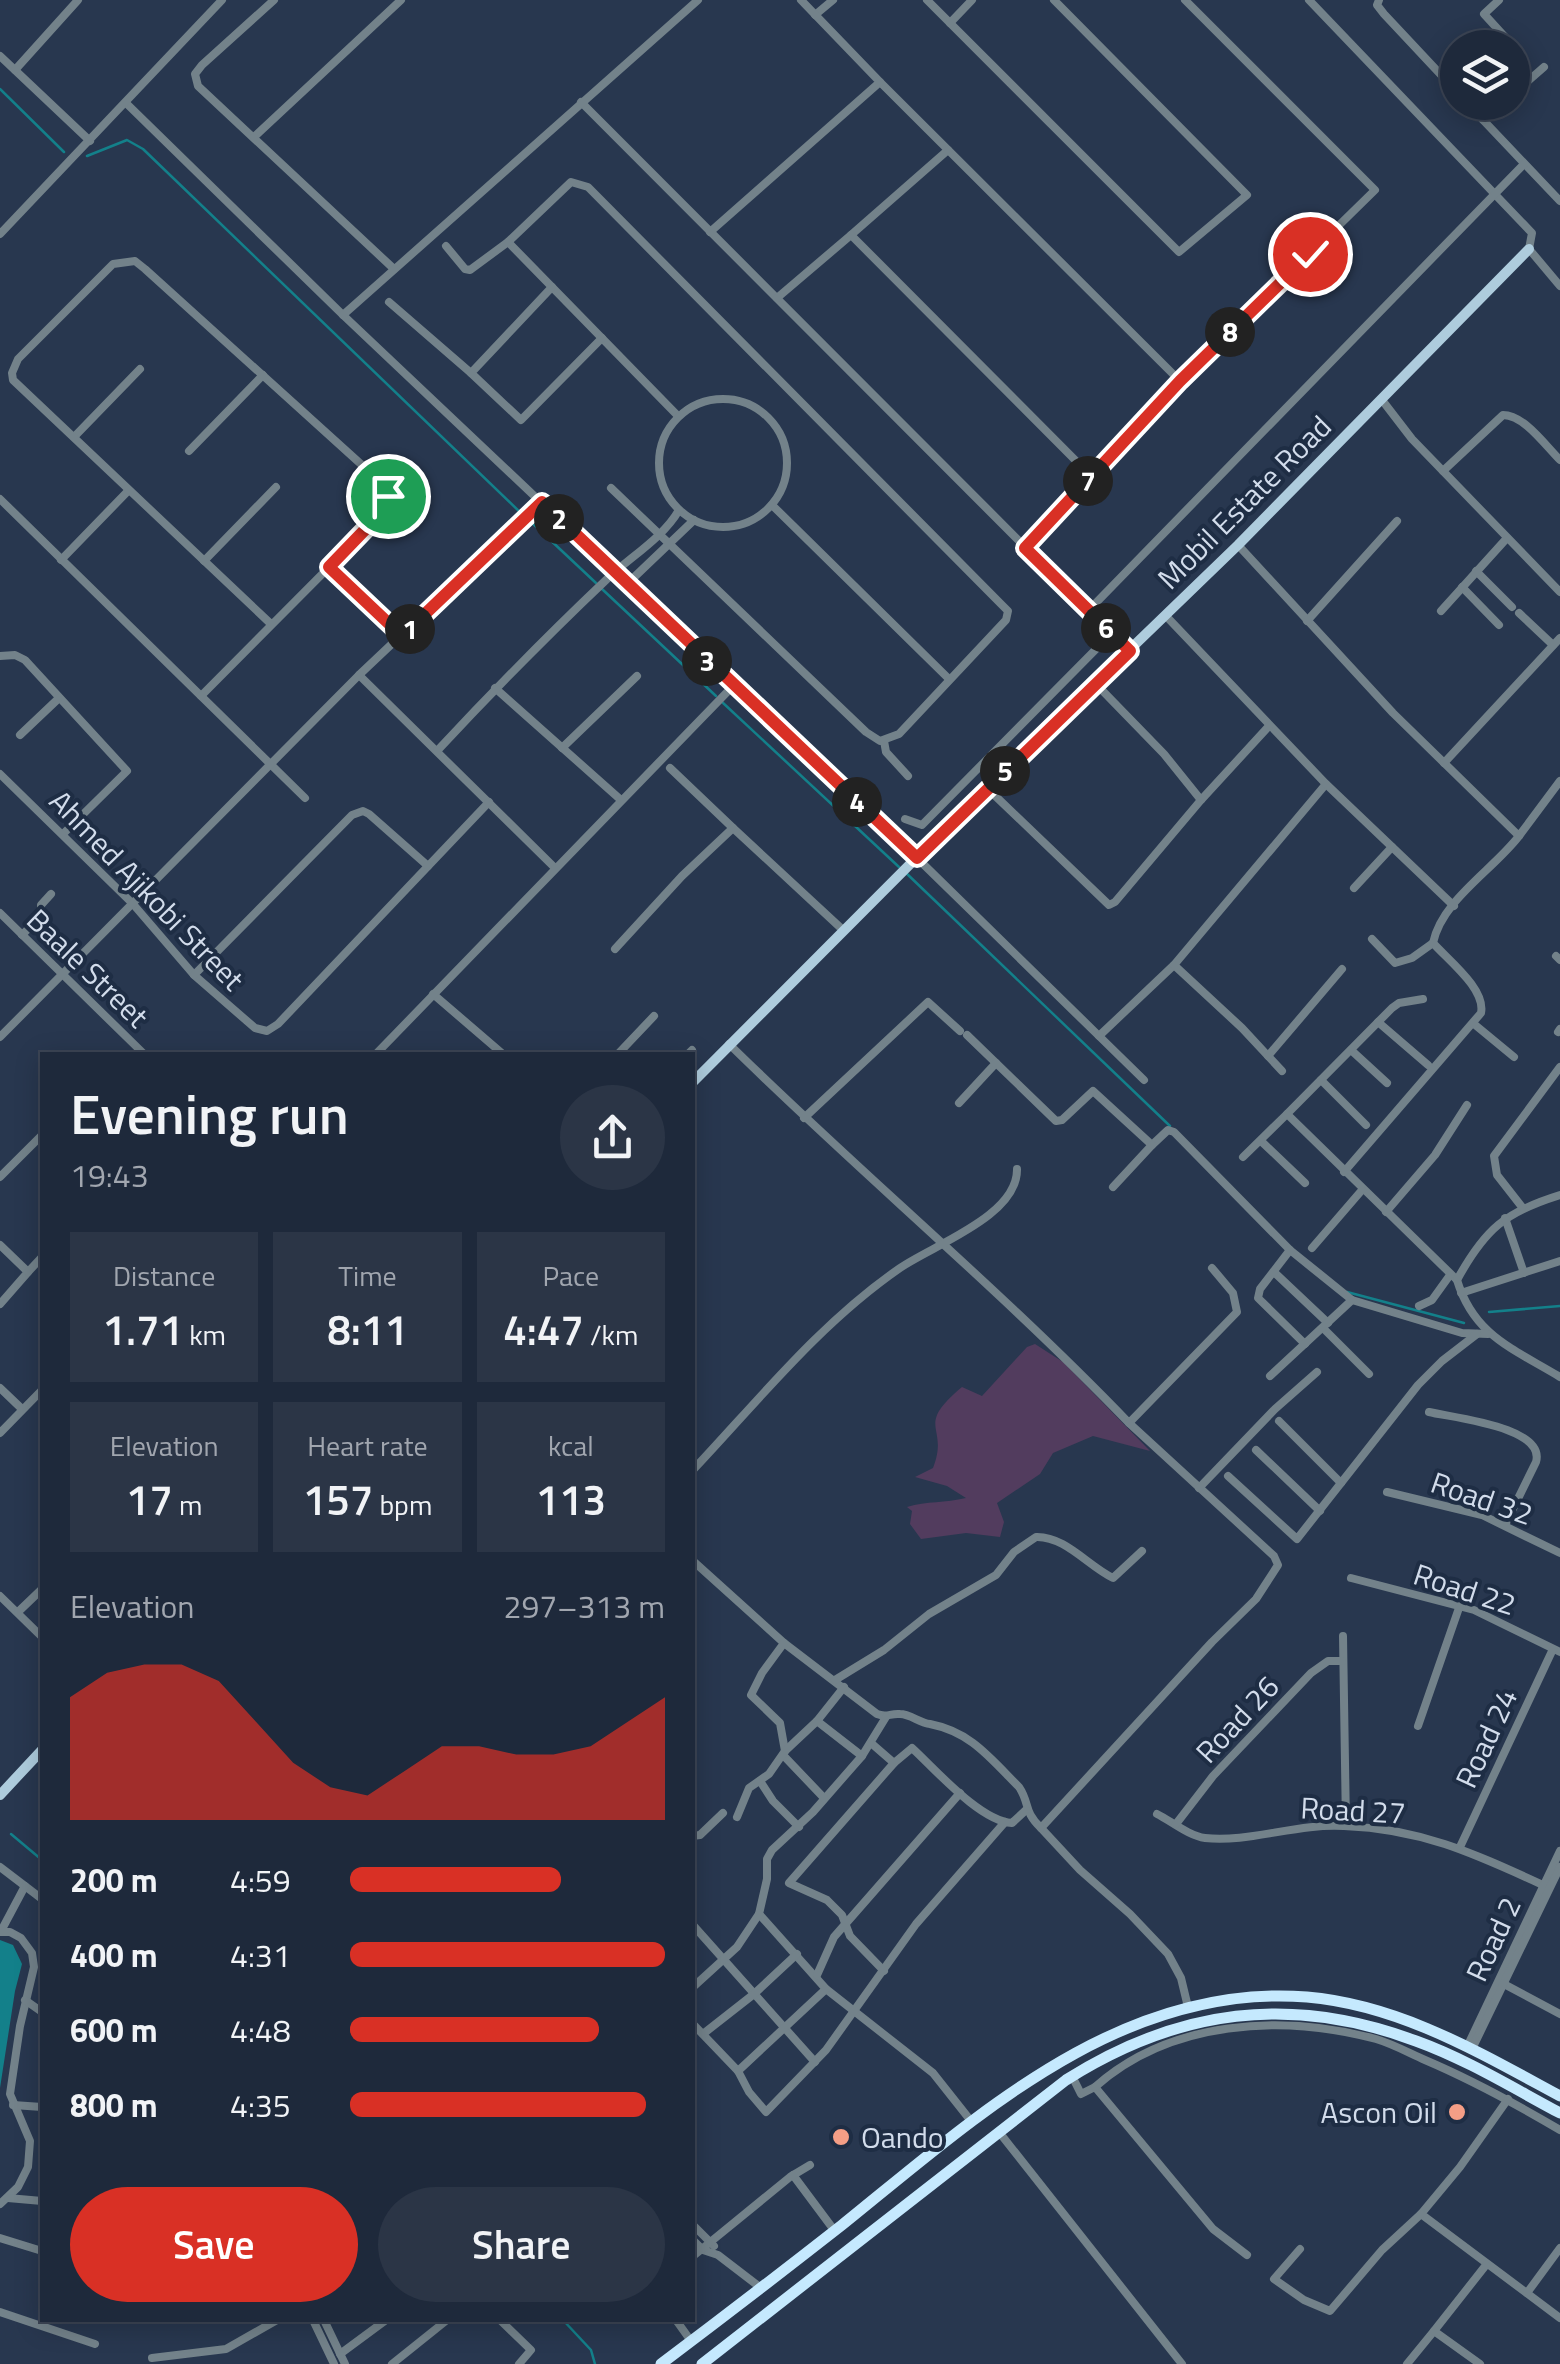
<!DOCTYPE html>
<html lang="en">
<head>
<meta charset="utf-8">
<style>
	body { margin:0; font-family:"Titillium Web",sans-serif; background:#2b3546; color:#f1f3f6; height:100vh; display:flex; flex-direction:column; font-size:38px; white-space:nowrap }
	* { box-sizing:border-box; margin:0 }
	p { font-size:32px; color:#a1a6af }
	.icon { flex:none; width:55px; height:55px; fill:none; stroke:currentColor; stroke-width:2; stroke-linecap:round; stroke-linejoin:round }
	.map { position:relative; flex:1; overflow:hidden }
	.sheet { position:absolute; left:40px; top:1052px; width:655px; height:1270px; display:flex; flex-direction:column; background:#1e293b; border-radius:0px; box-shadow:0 5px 25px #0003,0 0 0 2px #3c4555 }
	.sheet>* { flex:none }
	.controls { position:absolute; left:1440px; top:30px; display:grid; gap:20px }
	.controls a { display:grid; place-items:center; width:90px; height:90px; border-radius:50%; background:#1e293b; box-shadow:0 5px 25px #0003,0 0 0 2px #3c4555; font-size:50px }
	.pin { position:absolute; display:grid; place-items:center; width:85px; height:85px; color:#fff; margin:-42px; border:5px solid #fff; border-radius:50%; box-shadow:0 2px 10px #0007 }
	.km { position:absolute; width:50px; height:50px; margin:-25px; border-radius:50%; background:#222; color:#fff; font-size:28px; line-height:50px; text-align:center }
	.round { display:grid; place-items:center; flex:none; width:105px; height:105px; border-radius:52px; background:#2b3546 }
	.summary { display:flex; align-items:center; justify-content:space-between; height:170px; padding:0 30px }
	h1 { font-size:55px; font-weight:600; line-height:75px }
	.stats { display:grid; grid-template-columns:repeat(3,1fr); gap:15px; height:170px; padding:10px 30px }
	.stats div { display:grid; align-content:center; border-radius:0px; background:#2b3546; text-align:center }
	.stats b { font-size:42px; font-weight:600 }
	.stats small { font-size:28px; font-weight:400 }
	.stats p { font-size:28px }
	.chart { height:280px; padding:20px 30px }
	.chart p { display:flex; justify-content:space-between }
	.chart svg { width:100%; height:180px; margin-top:10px; fill:#d93025; opacity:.7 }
	.action { display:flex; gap:20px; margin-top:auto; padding:20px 30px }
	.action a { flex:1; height:115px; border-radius:60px; background:#d93025; color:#fff; font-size:40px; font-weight:600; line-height:115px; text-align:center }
	.action a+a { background:#2b3546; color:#f1f3f6 }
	ul { padding:0 30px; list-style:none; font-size:32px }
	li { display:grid; grid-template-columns:160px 120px 1fr; align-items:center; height:75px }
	li i { height:25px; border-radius:12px; background:#d93025 }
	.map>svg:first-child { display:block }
</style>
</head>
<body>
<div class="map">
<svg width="1560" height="2364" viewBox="0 0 1560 2364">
	<rect width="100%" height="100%" fill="#28374f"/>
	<!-- green -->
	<path fill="#523c5e" d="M1035,1344L1063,1362L1150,1451L1093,1436L1053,1453L1040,1474L997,1503L1004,1522L1000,1537L966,1533L921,1539L910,1524L912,1511L907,1507C927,1501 945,1503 966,1498L947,1486L915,1477L933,1468C950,1425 913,1428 962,1387L982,1396L1027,1347Z"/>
	<!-- water -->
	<polygon fill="#13808a" points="0,1940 13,1945 22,1964 15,1991 0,2088"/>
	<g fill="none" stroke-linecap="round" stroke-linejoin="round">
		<!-- stream -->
		<g stroke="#13808a" stroke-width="2.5">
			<polyline points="0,89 64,152"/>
			<polyline points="87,156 127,140 143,149 523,515"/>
			<polyline points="529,520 596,583"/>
			<polyline points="602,589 716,696"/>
			<polyline points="722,702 899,867"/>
			<polyline points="905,872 1170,1126"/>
			<polyline points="1347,1292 1464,1323"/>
			<polyline points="1489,1312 1560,1306"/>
			<polyline points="11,1834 42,1860"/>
			<polyline points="563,2320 591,2350 595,2364"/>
		</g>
		<!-- minor -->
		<g stroke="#73828a" stroke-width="8">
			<polyline points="274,0 202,65 195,74 198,86 394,269"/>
			<polyline points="927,0 1179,252 1247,195 1054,0"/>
			<polyline points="1309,0 1532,233 1529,249 1560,286"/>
			<polyline points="1379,0 1377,5 1384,14 1458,93"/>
			<polyline points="1499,0 1484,14 1505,37"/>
			<polyline points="815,15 833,0"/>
			<polyline points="950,23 972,0"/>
			<polyline points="0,56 90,141"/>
			<polyline points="15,70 78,0"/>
			<polyline points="880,82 1180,381"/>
			<polyline points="1512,95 1544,67"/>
			<polyline points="581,102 1129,651"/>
			<polyline points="1466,102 1560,201"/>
			<polyline points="126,103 343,315 917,858 1099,1036 1174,965 1326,784"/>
			<polyline points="1483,120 1504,102"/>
			<polyline points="254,137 401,0"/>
			<polyline points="710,232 880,82 801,0"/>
			<polyline points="0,234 222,0"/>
			<polyline points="851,235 948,150"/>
			<polyline points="508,242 678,416"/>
			<polyline points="446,246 465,269 470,270 508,242 571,182 588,187 1000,603 1008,611 1006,620 899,734 880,741 866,732 611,488"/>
			<polyline points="552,287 471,373 521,420 602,338"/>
			<polyline points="777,298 851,235 1092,477"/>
			<polyline points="389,302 471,373"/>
			<polyline points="343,315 698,0"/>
			<circle cx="723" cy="463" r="64"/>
			<polyline points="1382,400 1412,439 1560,592"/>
			<polyline points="74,437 140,369"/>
			<polyline points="189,451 263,375"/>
			<path d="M1443,471L1503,415C1524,415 1545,445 1560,460"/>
			<polyline points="0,499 305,798"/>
			<polyline points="772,505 949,679"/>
			<polyline points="1238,545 1393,713 1519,836 1560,781"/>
			<polyline points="1025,548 1180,381 1375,190 1185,0"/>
			<polyline points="61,560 128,491"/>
			<polyline points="204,561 276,487"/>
			<polyline points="329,567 402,636"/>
			<polyline points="1476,571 1512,607"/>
			<polyline points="627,584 694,520"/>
			<polyline points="1462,587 1499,625"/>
			<polyline points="1088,611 1524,164"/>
			<polyline points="1441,611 1507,538"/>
			<polyline points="1519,613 1553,645"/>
			<polyline points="1166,616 1326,784 1454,906"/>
			<polyline points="1307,621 1397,521"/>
			<polyline points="0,656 15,655 25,660 127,771 63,834"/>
			<polyline points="359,675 554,867"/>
			<polyline points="1095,683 1164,754 1201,800"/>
			<polyline points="495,688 621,800"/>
			<polyline points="201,696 370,526 382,512 387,496 373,475 145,269 135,261 113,264 18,359 12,373 13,380 271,624"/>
			<polyline points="20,735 58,699"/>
			<polyline points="884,741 886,752 908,776"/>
			<polyline points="562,748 637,676"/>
			<path d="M437,751C492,692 548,635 606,580C630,557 663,538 679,510"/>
			<polyline points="1444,763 1560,638"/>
			<polyline points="670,768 733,828"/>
			<polyline points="0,774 133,904 194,975 255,1028 267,1031 278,1024 489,802"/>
			<polyline points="987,788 1109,905 1115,902 1201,800 1269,726"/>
			<polyline points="905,819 922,825 1111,634"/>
			<polyline points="1354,888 1392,847"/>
			<polyline points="0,913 145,1055"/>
			<polyline points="22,935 41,916 41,905 51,894"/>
			<polyline points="1372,939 1395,963 1412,958 1433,943"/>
			<polyline points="615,949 682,876 733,828 843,930"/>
			<polyline points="1556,956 1560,960"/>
			<polyline points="1174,965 1242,1028 1282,1071"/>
			<polyline points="194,975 352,815 363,811 369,814 428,866"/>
			<polyline points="433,994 504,1055"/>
			<polyline points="1378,1022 1428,1065"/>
			<polyline points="1474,1024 1514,1057"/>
			<polyline points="1558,1032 1560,1029"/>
			<polyline points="967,1035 1056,1121 1062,1120 1093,1091 1152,1145 1168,1130 1174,1132 1290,1250"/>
			<polyline points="1099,1036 1144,1080"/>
			<polyline points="0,1037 359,675 542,502"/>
			<path d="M729,1044C860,1173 1001,1290 1129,1423L1237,1312L1233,1293L1212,1268"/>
			<polyline points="1351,1050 1387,1083"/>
			<polyline points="375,1055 733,686"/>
			<polyline points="617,1055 654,1016"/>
			<polyline points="687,1055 692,1050"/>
			<polyline points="1268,1056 1342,969"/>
			<polyline points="1321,1080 1366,1125"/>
			<polyline points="959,1103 996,1063"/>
			<polyline points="1287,1114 1392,1008 1399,1003 1423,999"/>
			<polyline points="804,1118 928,1002 960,1031"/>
			<polyline points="1261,1141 1305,1183"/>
			<polyline points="1243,1157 1287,1114 1457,1280"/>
			<path d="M1344,1172L1481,1013C1486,989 1448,960 1433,943C1442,900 1493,870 1519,836"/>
			<polyline points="0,1177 42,1135"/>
			<polyline points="1113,1187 1152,1145"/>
			<path d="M1560,1195C1505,1212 1485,1229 1457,1280C1474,1336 1514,1349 1560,1377"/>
			<polyline points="1522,1207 1497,1175 1494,1156 1560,1067"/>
			<polyline points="1386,1212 1435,1155 1467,1105"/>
			<polyline points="1505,1218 1524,1273"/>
			<polyline points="0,1245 28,1272 0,1304"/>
			<polyline points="1312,1248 1362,1190"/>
			<polyline points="28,1272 42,1257"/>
			<polyline points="1274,1272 1328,1323"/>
			<polyline points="1461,1293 1560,1261"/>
			<polyline points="1419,1306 1432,1300 1450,1275"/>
			<polyline points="1323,1328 1369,1374"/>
			<polyline points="1305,1344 1258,1298 1260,1289 1290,1250 1352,1300 1462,1333 1488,1334"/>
			<polyline points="1270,1376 1352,1300"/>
			<polyline points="0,1388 22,1409"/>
			<path d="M1429,1412C1454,1418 1546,1427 1536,1462L1505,1525"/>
			<polyline points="1279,1421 1341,1483"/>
			<polyline points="1129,1423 1274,1556 1278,1565 1256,1599 1212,1642 1041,1828 1080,1870 1130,1914 1168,1954 1181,1978 1188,2007"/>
			<polyline points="0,1433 42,1390"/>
			<polyline points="1256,1450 1320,1511"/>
			<path d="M692,1471C759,1400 819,1324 900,1268C933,1245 1018,1216 1017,1169"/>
			<polyline points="1228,1476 1297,1539 1418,1385 1442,1361 1477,1334"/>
			<polyline points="1199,1488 1275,1409 1317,1372"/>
			<polyline points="1387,1492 1482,1515 1560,1553"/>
			<path d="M692,1560L784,1643L877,1714C887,1718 890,1713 900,1714C910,1714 920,1723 930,1724C971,1732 990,1758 1019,1787C1030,1803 1023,1811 1041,1828"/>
			<polyline points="1351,1578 1474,1610 1560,1652"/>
			<polyline points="0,1596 42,1637"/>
			<polyline points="18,1612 42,1589"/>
			<polyline points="1343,1636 1346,1826"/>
			<polyline points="784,1643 762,1673 751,1695 780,1723 785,1751"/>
			<path d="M835,1680L884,1650L929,1614L996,1575L1014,1552L1036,1537C1065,1536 1088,1566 1113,1578L1142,1551"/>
			<polyline points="886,1717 862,1756 813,1812 772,1850 767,1859 767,1879 759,1914 826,1989 933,2073 971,2121"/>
			<polyline points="817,1721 862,1756"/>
			<polyline points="1418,1726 1460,1605"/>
			<path d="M871,1743L894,1763L912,1748C936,1770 980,1821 1012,1823L1026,1810"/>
			<polyline points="783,1755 824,1798"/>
			<polyline points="760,1781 773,1801 799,1827"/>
			<path d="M1157,1814C1171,1821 1189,1836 1205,1838C1248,1843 1298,1823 1344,1826C1422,1829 1473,1853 1543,1885"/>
			<polyline points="737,1817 749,1788 769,1774 785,1751 817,1721 844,1687"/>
			<polyline points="1176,1824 1213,1776 1311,1673 1328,1661 1342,1661"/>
			<polyline points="692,1836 700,1835 723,1813"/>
			<polyline points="1460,1847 1553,1649"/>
			<polyline points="0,1867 42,1899"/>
			<polyline points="692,1924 815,2062"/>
			<polyline points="1,1931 25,1886"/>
			<polyline points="0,1932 10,1932 21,1938 32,1953 34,1967 20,2026 10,2094 30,2141 28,2167 18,2187 0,2204"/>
			<polyline points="884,1971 850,1936 842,1915 827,1900 789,1883 894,1763"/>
			<polyline points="817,1975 834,1937 960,1793"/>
			<polyline points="1502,1983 1560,2014"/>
			<polyline points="692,1988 737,1947 759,1914"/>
			<polyline points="25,2000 42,2012"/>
			<polyline points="692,2023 738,2071 749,2092 766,2112 826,2050 916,1924 1005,1822"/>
			<polyline points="703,2034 754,1994 797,1954"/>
			<polyline points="1467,2047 1560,1851"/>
			<polyline points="1472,2049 1560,1867"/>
			<polyline points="738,2071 826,1989"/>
			<polyline points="1072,2076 1081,2094 1095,2087 1213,2229 1247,2255"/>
			<path d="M1095,2087C1170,2020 1282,2014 1376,2039C1393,2044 1409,2053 1425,2060C1472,2080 1516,2104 1560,2130"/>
			<polyline points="1508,2099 1460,2167 1421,2214 1560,2318"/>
			<polyline points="13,2105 42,2107"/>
			<polyline points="999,2132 1182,2364"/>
			<polyline points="793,2175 834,2230"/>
			<polyline points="8,2198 42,2201"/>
			<polyline points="692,2224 714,2246"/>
			<polyline points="0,2238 42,2251"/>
			<polyline points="692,2239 703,2250 718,2255 761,2288"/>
			<polyline points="1300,2249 1274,2279 1304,2300 1330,2311 1382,2250 1421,2214"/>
			<polyline points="692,2257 790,2177 810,2165"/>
			<polyline points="1527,2293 1560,2248"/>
			<polyline points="0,2312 95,2344"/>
			<polyline points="313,2320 334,2364"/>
			<polyline points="324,2320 345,2364"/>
			<polyline points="500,2320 531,2350 519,2364"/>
			<polyline points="676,2320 691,2341"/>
			<polyline points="340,2354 386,2320"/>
			<polyline points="152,2358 226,2349 277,2320"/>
			<polyline points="392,2364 447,2320"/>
			<polyline points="1407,2364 1434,2331"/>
			<polyline points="1480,2364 1434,2331 1486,2265"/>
		</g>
		<!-- major -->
		<g stroke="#aeccdd" stroke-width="10">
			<polyline points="692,1083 971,803 1238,545 1529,249"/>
			<polyline points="0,1795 42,1750"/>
		</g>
		<!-- highway -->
		<g stroke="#c5e9fe" stroke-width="11">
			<path d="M661,2364C722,2318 782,2272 842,2225C976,2117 1121,1982 1307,1997C1400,2005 1480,2053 1560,2096"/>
			<path d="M702,2364L1066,2080C1178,2009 1291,1994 1416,2041C1466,2059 1513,2088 1560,2113"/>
		</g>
	</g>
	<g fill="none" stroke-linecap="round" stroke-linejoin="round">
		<defs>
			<polyline id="route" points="388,496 382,512 329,567 402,636 542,502 917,858 1130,651 1025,548 1180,381 1310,254"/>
		</defs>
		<!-- route casing -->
		<use href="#route" stroke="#fff" stroke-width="20"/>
		<!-- route -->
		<use href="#route" stroke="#d93025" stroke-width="12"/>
	</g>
	<!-- markers -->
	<g fill="#f49e86" stroke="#1e2d44" stroke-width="4">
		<circle cx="1457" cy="2112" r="10"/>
		<circle cx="841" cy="2137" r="10"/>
	</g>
	<g text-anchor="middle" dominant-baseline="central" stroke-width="8" stroke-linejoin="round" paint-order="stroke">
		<!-- street labels -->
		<g font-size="30" fill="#d2dceb" stroke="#1e2d44">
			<text transform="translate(1244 502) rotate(-45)">Mobil Estate Road</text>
			<text transform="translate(147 890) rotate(46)">Ahmed Ajikobi Street</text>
			<text transform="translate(88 968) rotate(44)">Baale Street</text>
			<text transform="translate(1482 1498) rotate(19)">Road 32</text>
			<text transform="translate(1465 1589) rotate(18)">Road 22</text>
			<text transform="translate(1237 1719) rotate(-47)">Road 26</text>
			<text transform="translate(1486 1738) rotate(-65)">Road 24</text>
			<text transform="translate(1353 1810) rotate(3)">Road 27</text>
			<text transform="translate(1493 1939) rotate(-65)">Road 2</text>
		</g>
		<!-- poi labels -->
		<g font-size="30" fill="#d2dceb" stroke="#1e2d44" text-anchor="end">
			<text x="1437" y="2112">Ascon Oil</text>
			<text x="861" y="2137" text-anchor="start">Oando</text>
		</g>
	</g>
</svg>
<div class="controls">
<a><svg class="icon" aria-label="layers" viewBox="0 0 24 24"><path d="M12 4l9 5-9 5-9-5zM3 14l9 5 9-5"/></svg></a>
</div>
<div class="pin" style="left:388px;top:496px;background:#1e9e55"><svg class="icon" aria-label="arrive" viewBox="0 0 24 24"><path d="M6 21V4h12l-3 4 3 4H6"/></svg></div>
<div class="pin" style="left:1310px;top:254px;background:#d93025"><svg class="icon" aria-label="check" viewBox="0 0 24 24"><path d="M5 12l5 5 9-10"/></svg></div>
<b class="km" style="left:410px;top:629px">1</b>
<b class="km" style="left:559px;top:519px">2</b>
<b class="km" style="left:707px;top:661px">3</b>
<b class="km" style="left:857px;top:802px">4</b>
<b class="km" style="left:1005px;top:771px">5</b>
<b class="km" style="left:1106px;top:628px">6</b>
<b class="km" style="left:1088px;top:481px">7</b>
<b class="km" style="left:1230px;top:332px">8</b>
<section class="sheet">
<div class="summary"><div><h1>Evening run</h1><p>19:43</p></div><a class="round"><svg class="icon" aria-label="share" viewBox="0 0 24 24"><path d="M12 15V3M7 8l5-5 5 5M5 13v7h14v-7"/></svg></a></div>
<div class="stats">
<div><p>Distance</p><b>1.71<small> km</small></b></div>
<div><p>Time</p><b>8:11</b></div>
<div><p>Pace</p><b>4:47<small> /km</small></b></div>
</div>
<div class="stats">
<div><p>Elevation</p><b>17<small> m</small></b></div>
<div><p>Heart rate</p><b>157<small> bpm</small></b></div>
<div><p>kcal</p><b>113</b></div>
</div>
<div class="chart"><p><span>Elevation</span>297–313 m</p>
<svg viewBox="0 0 160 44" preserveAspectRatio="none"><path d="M0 44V14L10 8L20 6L30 6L40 10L50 20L60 30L70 36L80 38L90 32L100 26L110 26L120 28L130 28L140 26L150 20L160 14V44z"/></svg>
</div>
<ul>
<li><b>200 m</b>4:59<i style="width:67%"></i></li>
<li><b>400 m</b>4:31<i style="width:100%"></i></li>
<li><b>600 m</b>4:48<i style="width:79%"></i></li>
<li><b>800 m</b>4:35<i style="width:94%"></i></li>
</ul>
<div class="action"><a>Save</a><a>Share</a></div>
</section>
</div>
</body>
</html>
